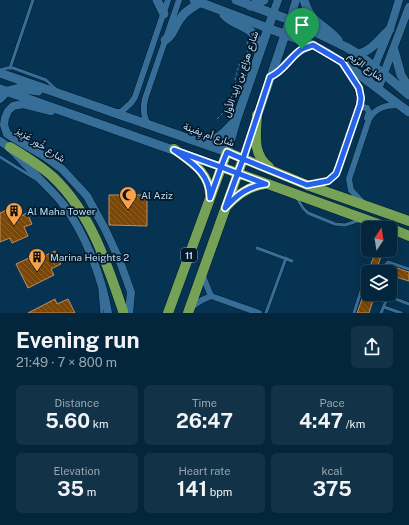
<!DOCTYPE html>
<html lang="en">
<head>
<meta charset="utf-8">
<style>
	body { margin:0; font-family:"Public Sans",Vazirmatn,sans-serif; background:#123248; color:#f1f3f6; height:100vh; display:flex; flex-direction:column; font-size:15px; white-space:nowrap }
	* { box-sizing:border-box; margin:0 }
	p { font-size:13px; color:#97a5b0 }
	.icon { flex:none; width:22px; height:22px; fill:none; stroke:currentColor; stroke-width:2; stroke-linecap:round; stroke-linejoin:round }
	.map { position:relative; height:313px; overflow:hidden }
	.side { display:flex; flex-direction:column; background:#04263d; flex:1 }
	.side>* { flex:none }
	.needle { width:26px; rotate:12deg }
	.buttons { position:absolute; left:361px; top:221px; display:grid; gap:8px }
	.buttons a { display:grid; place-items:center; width:36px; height:36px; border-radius:6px; background:#04263d; box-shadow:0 2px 10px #0003,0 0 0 1px #254357; font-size:20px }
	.pin { position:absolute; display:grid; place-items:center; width:34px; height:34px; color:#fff; margin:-41px -17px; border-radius:50% 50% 50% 0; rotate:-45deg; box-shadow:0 0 4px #0007 }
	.pin .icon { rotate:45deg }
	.round { display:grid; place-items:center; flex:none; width:42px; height:42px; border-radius:6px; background:#123248 }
	.overview { display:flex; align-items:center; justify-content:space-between; height:68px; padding:0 16px }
	h1 { font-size:22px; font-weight:700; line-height:30px }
	.metrics { display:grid; grid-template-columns:repeat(3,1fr); gap:6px; height:68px; padding:4px 16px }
	.metrics div { display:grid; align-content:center; border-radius:6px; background:#123248; text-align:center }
	.metrics b { font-size:20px; font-weight:700 }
	.metrics small { font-size:11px; font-weight:400 }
	.metrics p { font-size:11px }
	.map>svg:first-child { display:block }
</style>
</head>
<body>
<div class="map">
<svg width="409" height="313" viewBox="0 0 409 313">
	<defs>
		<pattern id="building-back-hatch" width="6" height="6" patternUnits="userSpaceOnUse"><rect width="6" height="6" fill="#7c4704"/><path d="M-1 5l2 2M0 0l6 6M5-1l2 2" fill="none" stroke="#8d6129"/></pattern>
	</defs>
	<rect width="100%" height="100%" fill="#053351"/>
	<!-- building -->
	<g fill="url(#building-back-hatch)" stroke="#c18e5f">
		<polygon points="109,195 147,195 147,226 109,225"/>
		<polygon points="13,207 17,218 27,213 32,224 24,227 28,236 12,243 10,238 0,242 0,213"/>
		<polygon points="55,251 61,264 51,269 54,275 28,288 16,264 42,252 44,256"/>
		<polygon points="376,251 382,253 376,272 368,272"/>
		<polygon points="392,266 409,272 409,281 396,277 390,291 390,272"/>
		<polygon points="365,291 368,291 368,294 375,294 369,313 357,313"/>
		<polygon points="55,299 57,304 68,299 75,313 28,313"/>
	</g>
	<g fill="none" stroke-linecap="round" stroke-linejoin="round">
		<defs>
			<g id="service">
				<polyline points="10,68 33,0"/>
				<polyline points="1,70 7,68 13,68 46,80 57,90"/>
				<polyline points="0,157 34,178"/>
				<polyline points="297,198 303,208 308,213 335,224 345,225 360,220"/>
				<polyline points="257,248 292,261"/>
				<polyline points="383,272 386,264 388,262 409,269"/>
				<polyline points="100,291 102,313"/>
				<polyline points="383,294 409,304"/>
				<polyline points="384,307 401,313"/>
				<polyline points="266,313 286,258"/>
				<polyline points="354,313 361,291 363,288 368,288"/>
				<polyline points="381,313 388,296"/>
			</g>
			<g id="minor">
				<polyline points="358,110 363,107 367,108 369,112 367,118"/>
				<polyline points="116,112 121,112 131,103 135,97 168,0"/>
				<path d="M148,124C143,116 143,108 145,99L179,0"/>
				<path d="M310,184L328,181L336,174L359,105C363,88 351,79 344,65"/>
				<path d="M362,202L351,190L349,179L369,119C376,107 387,105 399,105"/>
				<polyline points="202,274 211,296"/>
				<polyline points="190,308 202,300 211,296 259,313"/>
			</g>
			<g id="tertiary">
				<polyline points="273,14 278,0"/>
				<polyline points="290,20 296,0"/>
				<polyline points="368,82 390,29 399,0"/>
				<polyline points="378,89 409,7"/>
				<polyline points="0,99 8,91"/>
				<polyline points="51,111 23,104 13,106 8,111 5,118 4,125 7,134 44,156 62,169 87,196 105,229 119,259 131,292 129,313"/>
				<path d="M0,141C13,149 19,158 29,168C40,180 53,191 63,204C85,233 102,277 108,313"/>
			</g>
			<g id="secondary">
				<polyline points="157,0 164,14"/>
				<path d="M194,0L313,45C349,63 376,89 409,112"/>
				<polyline points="236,0 290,20 346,47 358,54 384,74 409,95"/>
				<path d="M304,0C311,24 324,24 338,40"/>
				<polyline points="250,6 264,0"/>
				<path d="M224,15C238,30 258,23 259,53"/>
				<path d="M165,40C174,35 174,26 180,19C185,11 193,7 201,2"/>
				<polyline points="394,50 401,75 409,88"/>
				<path d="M358,54C372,51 379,39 390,29"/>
				<polyline points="0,73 227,152 236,121 273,14"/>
				<path d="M270,77C288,68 291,51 313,45"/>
				<polyline points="0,89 221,167"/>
				<polyline points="8,91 19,88 38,91"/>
				<path d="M200,140C219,140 221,136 234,122"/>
				<polyline points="243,159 290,20"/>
			</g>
			<g id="primary">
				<path d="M257,115C256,134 252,154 269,167"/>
				<path d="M10,147C25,156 40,165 53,177C91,213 107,264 123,311"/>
				<path d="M174,149C191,162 209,172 210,194"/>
				<polyline points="221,167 389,228"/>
				<path d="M228,205C238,194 249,186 265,184"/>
				<polyline points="390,228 409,236"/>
				<polyline points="168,313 227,152 307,185 409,221"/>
				<polyline points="188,313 243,159"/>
			</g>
		</defs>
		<!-- service casing -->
		<use href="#service" stroke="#001a2e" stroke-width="4"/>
		<!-- minor casing -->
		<use href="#minor" stroke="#001a2e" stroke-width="7"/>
		<!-- tertiary casing -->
		<use href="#tertiary" stroke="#001a2e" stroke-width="9"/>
		<!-- secondary casing -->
		<use href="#secondary" stroke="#001a2e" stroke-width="10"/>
		<!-- primary casing -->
		<use href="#primary" stroke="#001a2e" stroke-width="11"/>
		<!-- path -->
		<path stroke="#547b96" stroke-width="1" stroke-dasharray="3 2" stroke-linecap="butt" d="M217,119L225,111L237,86L235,79L240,62C250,55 248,51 247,40"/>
		<!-- service -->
		<use href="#service" stroke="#376e97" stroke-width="3"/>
		<!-- minor -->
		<use href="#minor" stroke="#376e97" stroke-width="6"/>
		<!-- tertiary -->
		<use href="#tertiary" stroke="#376e97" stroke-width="8"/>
		<!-- secondary -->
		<use href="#secondary" stroke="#376e97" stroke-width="9"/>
		<!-- primary -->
		<use href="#primary" stroke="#75a257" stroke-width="10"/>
	</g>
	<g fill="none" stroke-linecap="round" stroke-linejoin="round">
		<defs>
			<path id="route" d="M302,49C290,57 284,71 270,77L243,159L227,152L221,167L174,150C192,163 210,173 210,198L221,167L266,184C248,186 237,195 225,208C231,191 237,175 243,159L307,185L328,181L336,174L338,169L360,105L361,98L359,88L342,62L313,45L302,49"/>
		</defs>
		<!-- route casing -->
		<use href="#route" stroke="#fff" stroke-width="8"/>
		<!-- route -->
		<use href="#route" stroke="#2563eb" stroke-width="5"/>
	</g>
	<!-- icons -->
	<defs>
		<symbol id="mosque-pin" viewBox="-11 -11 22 30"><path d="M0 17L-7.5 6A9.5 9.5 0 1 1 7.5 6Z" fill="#f7a149" stroke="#041a2b"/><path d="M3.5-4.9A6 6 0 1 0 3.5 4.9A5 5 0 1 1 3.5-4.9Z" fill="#111"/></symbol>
		<symbol id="building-pin" viewBox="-11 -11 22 30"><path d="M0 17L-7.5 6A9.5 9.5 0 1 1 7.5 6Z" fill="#f7a149" stroke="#041a2b"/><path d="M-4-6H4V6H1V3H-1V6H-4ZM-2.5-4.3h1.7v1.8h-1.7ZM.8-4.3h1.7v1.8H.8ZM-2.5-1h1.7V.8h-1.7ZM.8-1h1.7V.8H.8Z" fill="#111"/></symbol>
	</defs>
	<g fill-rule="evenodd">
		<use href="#mosque-pin" x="118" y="185" width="20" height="27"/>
		<use href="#building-pin" x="4" y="201" width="20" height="27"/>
		<use href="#building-pin" x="27" y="247" width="20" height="27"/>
	</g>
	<g text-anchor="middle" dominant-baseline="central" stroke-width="3.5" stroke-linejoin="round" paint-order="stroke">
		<!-- shield labels -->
		<rect fill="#041a2b" stroke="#88a3b8" stroke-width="1" x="181" y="248" width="16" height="14" rx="3"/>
		<g font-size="9" font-weight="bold" fill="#c1def5">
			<text x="189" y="255">11</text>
		</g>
		<!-- street labels -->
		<g font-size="10" fill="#c1def5" stroke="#041a2b">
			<text transform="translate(366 66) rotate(37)">شارع الرِّيم</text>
			<text transform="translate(240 74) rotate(-71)">شارع هزاع بن زايد الأول</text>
			<text transform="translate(209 134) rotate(19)">شارع أم يِفينة</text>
			<text transform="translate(41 144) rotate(33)">شارع خُور عَزِيز</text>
		</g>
		<!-- poi labels -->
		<g font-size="10" fill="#c1def5" stroke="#041a2b" text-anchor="start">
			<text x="141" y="195">Al Aziz</text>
			<text x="27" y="211">Al Maha Tower</text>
			<text x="50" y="257">Marina Heights 2</text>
		</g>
	</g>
</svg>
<div class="buttons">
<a><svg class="needle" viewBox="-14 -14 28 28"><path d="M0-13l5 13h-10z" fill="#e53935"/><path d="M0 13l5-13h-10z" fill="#97a5b0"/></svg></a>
<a><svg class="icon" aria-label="layers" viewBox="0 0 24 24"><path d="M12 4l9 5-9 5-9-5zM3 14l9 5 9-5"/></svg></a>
</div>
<div class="pin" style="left:302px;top:49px;background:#1e9e55"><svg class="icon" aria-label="arrive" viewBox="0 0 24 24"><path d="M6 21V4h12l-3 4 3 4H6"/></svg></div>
</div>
<section class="side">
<div class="overview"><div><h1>Evening run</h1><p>21:49 · 7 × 800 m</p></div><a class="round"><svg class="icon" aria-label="share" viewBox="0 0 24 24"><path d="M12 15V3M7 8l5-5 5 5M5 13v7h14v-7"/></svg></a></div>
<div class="metrics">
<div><p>Distance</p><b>5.60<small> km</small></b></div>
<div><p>Time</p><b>26:47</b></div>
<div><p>Pace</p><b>4:47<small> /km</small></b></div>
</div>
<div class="metrics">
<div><p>Elevation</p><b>35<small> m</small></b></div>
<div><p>Heart rate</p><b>141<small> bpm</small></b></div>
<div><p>kcal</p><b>375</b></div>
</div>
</section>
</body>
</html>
